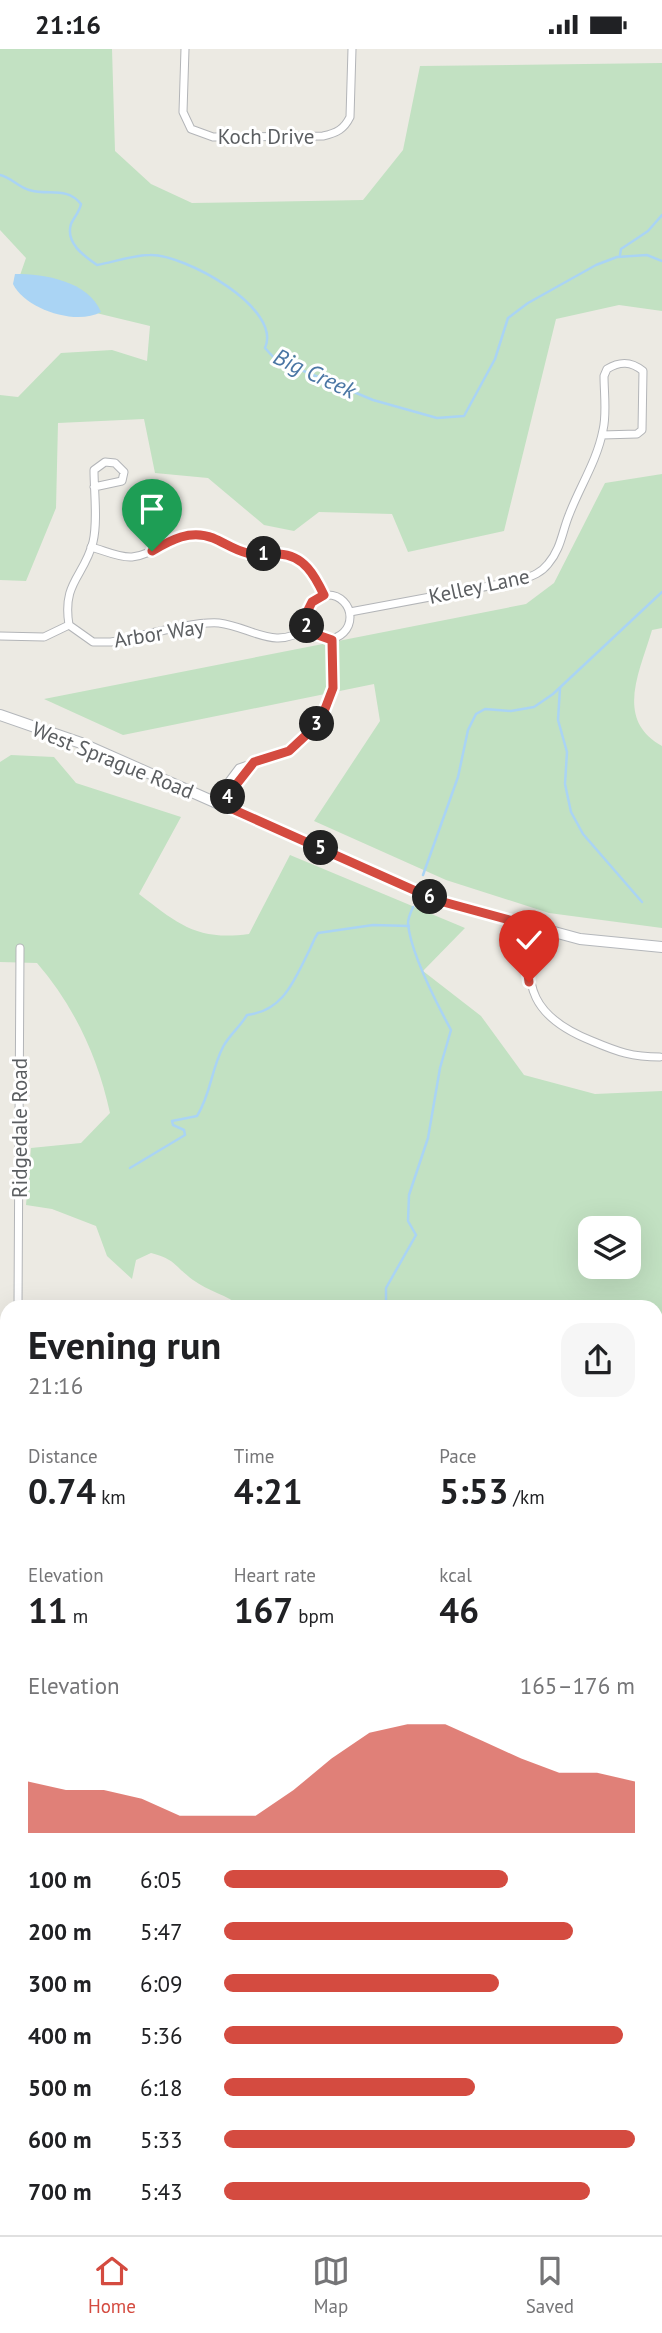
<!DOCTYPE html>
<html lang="en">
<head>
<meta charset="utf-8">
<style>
	body { margin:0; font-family:"PT Sans",sans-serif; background:#f6f6f6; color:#202124; height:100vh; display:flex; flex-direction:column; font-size:26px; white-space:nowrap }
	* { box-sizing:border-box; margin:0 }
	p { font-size:23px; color:#757577 }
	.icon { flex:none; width:38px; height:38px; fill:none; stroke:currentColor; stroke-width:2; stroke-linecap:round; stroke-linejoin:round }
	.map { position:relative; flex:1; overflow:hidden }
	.details { position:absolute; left:0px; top:1251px; width:663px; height:936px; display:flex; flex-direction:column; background:#fff; border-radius:21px 21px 0 0; box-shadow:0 7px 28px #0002 }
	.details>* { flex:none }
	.fabs { position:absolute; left:578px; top:1167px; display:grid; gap:14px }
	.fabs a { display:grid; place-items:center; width:63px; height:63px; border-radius:14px; background:#fff; box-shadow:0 7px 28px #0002; font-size:35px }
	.pin { position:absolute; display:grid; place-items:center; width:60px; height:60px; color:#fff; margin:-72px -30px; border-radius:50% 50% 50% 0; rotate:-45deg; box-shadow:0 0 7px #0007 }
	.pin .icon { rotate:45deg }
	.km { position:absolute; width:35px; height:35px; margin:-18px; border-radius:50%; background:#222; color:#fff; font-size:19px; line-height:35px; text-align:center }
	.round { display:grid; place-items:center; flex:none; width:74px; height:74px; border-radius:21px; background:#f6f6f6 }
	.head { display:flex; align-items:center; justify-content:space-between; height:119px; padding:0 28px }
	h1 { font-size:38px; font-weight:600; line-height:52px }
	.stats { display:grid; grid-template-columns:repeat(3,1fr); gap:10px; height:119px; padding:7px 28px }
	.stats div { display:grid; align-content:center }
	.stats b { font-size:35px; font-weight:600 }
	.stats small { font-size:19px; font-weight:400 }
	.stats p { font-size:19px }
	.chart { height:196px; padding:14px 28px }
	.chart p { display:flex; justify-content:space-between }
	.chart svg { width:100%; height:126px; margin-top:7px; fill:#d44b40; opacity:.7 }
	ul { padding:0 28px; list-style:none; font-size:23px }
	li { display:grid; grid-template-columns:112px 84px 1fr; align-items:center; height:52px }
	li i { height:18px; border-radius:9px; background:#d44b40 }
	.status { display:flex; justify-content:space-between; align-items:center; height:49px; padding:0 35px; background:#fff; direction:ltr }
	.status svg { height:19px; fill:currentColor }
	.dock { display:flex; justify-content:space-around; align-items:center; height:98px; border-top:2px solid #e0e0e0; background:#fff; font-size:19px; color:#757577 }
	.dock a { display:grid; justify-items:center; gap:4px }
	.dock .active { color:#d44b40 }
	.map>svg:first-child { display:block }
</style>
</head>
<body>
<div class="status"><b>21:16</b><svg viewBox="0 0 49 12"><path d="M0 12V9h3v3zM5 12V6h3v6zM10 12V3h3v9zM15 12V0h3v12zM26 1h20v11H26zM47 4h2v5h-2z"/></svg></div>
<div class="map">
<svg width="662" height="2186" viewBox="0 0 662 2186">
	<rect width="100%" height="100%" fill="#eceae3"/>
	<!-- green -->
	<g fill="#c2e1c2" fill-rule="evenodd">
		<polygon points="0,0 112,0 115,102 151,135 192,154 363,151 403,101 420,17 662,14 662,262 619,256 556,270 504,482 408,503 392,465 319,463 294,482 264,476 208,429 155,424 144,370 58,374 56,459 26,532 0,531 0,346 18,348 61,304 112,301 147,312 150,277 30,248 18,232 26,209 0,181"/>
		<path d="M662,425V579L652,581C640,622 614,671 662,697V879L549,864L446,831L314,772L380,672L374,635L123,686L44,650L526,555L554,534L605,434Z"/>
		<path d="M11,706L54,708L76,734L181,768L139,845C178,875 197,892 249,885L290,806L465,879L423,922L481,967L524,1026L595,1045L662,1042V1422L656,1424V1258H242C227,1246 208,1242 193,1231C174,1217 177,1211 151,1204L136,1211L132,1230L107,1207L96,1177L52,1160L26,1156L31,1099L81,1094L110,1064C98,1008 74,957 37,914L0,913V713ZM590,1180H628V1218H590Z"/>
		<polygon points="662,1774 662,1870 656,1883 656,1784"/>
		<polygon points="656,1984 662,1989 662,2186 0,2186 0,2079 7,2080 7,2180 656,2180"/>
	</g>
	<!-- water -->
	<path fill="#aad4f4" d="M15,225C45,225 88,232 101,263C76,277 25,260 13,235Z"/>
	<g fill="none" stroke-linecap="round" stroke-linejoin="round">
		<!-- stream -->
		<g stroke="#aad4f4" stroke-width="2.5">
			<path d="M0,126C12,129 18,138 29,141C49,147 66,137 81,155C79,164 74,168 71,175C65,194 84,207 97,216C114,213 133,206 150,206C184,205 283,259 265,299L275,310L373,351L437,369L464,367L495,310L508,269L528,254L596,216L617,208L647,206L662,212"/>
			<polyline points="620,206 621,200 648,182 662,166"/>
			<polyline points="560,639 558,671 567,703 565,735 571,763 583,785 642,853"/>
			<polyline points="423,826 458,728 468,681 476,665 485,660 511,662 534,658 553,645 662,543"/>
			<path d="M130,1119L185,1086L184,1081L173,1076L172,1072L197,1067C211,1045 211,1021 223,998C229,986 240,978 247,966C283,962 294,932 308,904C312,897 313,891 318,884L373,876L409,877"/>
			<path d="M386,1258V1239L416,1186L408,1172L409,1146L428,1089L440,1019L451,981C437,955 410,902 408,874C408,869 411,863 413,858"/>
			<polyline points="656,1992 662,1997"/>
		</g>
		<defs>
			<g id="street">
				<path d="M185,0L183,63L191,80L213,88L323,87C337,84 344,80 350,68L352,0"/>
				<path d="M94,438L122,432L124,423L115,414L105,413L94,421C94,443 98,472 93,493C84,528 62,533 69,576L93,593H111C139,588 192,572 219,574C252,578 275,603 308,578"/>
				<path d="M91,498C103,501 119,509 132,508C154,506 170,486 192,485C210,484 222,496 237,502C281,518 298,487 324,546"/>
				<circle cx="328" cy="568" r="22"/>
				<path d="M350,563L521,531C532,527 541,524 548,515C561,500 562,483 569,466C580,437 597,412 603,381C607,365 604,344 604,327L607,320C620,312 631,312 643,322L642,381L637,385L602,386"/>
				<polyline points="0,587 44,588 69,576"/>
				<polyline points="223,753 254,713"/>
				<polyline points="221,755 227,735 239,719 289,702 320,673 333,639 332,591"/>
				<path d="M535,878C520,938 534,969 592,992C618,1003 632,1008 660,1008"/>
				<polyline points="18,1258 20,899"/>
				<polyline points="656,1590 662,1590"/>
				<polyline points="0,1597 7,1597"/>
				<polyline points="0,2018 7,2018"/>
			</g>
			<polyline id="secondary" points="0,666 81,694 436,851 580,890 662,898"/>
		</defs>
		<!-- street casing -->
		<use href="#street" stroke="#b3b5b8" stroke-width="9"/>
		<!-- secondary casing -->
		<use href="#secondary" stroke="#b4b7bb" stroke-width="12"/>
		<!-- street -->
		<use href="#street" stroke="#fff" stroke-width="7"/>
		<!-- secondary -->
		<use href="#secondary" stroke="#fff" stroke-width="10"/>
	</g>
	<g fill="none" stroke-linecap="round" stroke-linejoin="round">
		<defs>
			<path id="route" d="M152,502C171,491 190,480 213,489C225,494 234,501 247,504C257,506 269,504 279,505C304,506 315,527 324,546L312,553L306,565L312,584L332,591L333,639L320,673L289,702L254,713L221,755L436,851L535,878L527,918L529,933"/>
		</defs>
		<!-- route casing -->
		<use href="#route" stroke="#fff" stroke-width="14"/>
		<!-- route -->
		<use href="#route" stroke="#d44b40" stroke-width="9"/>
	</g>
	<g text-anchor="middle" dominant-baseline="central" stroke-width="6" stroke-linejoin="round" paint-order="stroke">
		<!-- street labels -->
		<g font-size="21" fill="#5b5e61" stroke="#fff">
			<text x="266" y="87">Koch Drive</text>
			<text transform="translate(479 537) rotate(-12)">Kelley Lane</text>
			<text transform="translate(159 584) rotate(-9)">Arbor Way</text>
			<text transform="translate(113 711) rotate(22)">West Sprague Road</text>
			<text transform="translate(19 1079) rotate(-90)">Ridgedale Road</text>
		</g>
		<!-- water labels -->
		<g font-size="23" font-style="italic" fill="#4a76a4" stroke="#fff">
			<text transform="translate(315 324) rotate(25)">Big Creek</text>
		</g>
	</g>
</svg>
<div class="fabs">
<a><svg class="icon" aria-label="layers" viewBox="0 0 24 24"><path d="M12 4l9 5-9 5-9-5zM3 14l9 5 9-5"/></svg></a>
</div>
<div class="pin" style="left:152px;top:502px;background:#1e9e55"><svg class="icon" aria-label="arrive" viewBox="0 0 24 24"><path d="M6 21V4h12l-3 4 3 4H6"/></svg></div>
<div class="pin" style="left:529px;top:933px;background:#d93025"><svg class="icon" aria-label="check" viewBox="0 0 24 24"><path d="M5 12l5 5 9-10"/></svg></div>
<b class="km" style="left:264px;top:505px">1</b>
<b class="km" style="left:307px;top:577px">2</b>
<b class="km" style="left:317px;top:675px">3</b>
<b class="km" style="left:228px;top:748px">4</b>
<b class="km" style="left:321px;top:799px">5</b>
<b class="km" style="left:430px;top:848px">6</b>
<section class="details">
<div class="head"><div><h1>Evening run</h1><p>21:16</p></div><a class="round"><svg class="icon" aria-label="share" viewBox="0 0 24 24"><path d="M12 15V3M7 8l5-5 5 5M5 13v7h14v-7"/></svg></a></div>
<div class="stats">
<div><p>Distance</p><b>0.74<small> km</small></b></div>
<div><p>Time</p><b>4:21</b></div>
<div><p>Pace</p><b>5:53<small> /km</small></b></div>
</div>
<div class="stats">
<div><p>Elevation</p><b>11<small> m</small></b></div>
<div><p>Heart rate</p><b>167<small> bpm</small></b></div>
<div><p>kcal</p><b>46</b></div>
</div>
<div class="chart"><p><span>Elevation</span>165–176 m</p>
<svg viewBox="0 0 160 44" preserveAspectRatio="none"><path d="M0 44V26L10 29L20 29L30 32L40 38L50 38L60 38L70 29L80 18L90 9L100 6L110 6L120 12L130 18L140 23L150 23L160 26V44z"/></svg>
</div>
<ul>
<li><b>100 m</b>6:05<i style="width:69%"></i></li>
<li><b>200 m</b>5:47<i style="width:85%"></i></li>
<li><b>300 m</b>6:09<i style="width:67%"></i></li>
<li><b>400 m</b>5:36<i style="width:97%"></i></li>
<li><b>500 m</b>6:18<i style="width:61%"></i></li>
<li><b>600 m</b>5:33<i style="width:100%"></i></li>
<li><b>700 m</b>5:43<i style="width:89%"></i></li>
</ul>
</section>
</div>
<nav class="dock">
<a class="active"><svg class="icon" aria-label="home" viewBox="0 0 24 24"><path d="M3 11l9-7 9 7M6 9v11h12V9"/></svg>Home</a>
<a><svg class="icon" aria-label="map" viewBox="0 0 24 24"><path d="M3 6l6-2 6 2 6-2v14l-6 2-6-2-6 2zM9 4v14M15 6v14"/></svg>Map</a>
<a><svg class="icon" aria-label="saved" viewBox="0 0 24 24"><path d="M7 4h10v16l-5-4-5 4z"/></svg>Saved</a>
</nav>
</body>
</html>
